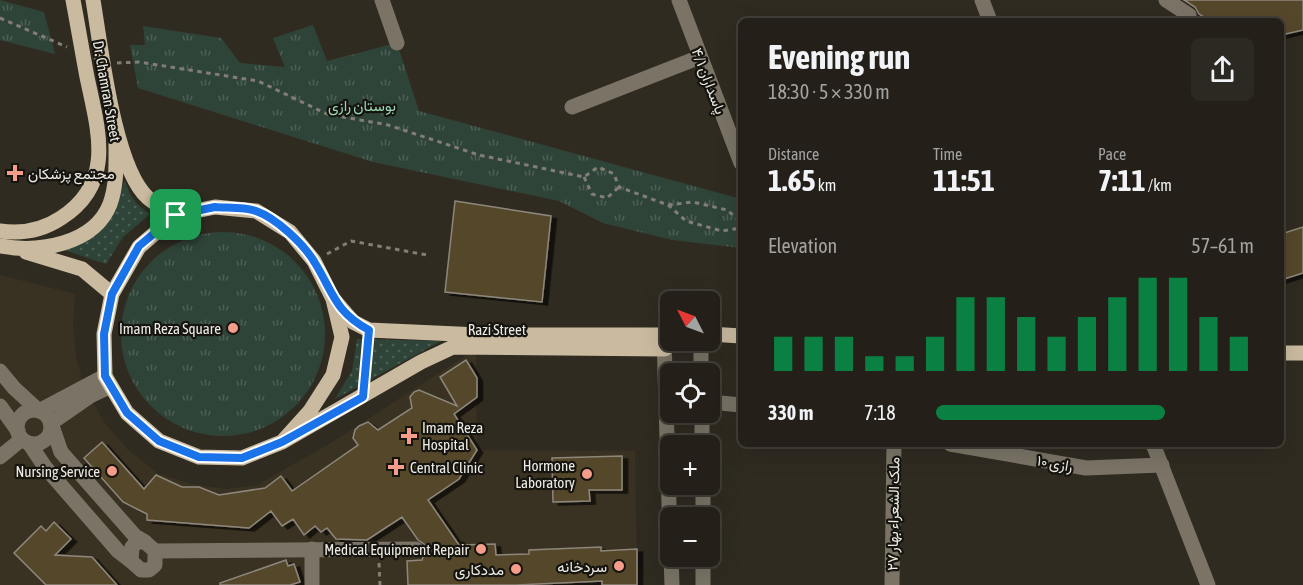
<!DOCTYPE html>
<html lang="en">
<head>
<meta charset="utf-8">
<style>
	body { margin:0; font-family:"Asap Condensed",Vazirmatn,sans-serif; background:#2c2822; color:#f1f3f6; height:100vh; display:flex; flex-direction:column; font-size:22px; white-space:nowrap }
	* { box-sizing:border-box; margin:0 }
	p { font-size:20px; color:#a3a3a2 }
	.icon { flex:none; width:33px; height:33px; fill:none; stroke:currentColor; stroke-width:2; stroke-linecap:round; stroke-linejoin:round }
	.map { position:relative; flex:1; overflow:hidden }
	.side { position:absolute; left:738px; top:18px; width:546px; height:429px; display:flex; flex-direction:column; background:#242019; border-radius:9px; box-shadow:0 6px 24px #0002,0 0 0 2px #413e38 }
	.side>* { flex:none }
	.needle { width:39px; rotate:312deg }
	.controls { position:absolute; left:660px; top:291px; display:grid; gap:12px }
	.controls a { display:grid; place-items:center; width:60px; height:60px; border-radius:9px; background:#242019; box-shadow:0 6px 24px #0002,0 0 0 2px #413e38; font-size:30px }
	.pin { position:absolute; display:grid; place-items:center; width:51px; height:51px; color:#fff; margin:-26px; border-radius:12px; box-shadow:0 3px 9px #0006 }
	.round { display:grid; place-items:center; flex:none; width:63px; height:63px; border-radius:9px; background:#2c2822 }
	.summary { display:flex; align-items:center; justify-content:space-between; height:102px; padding:0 30px }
	h1 { font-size:33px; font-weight:700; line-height:45px }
	.figures { display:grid; grid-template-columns:repeat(3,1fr); gap:9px; height:102px; padding:6px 30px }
	.figures div { display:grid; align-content:center }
	.figures b { font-size:30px; font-weight:700 }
	.figures small { font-size:16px; font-weight:400 }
	.figures p { font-size:16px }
	.chart { height:168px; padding:12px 30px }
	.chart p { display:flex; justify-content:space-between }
	.chart svg { width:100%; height:108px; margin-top:6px; stroke:#0b8043; stroke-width:6 }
	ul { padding:0 30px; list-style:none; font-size:20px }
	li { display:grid; grid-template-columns:96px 72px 1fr; align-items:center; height:45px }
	li i { height:15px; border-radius:8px; background:#0b8043 }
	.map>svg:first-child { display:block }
</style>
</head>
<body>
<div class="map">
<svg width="1303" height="585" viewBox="0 0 1303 585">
	<defs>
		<pattern id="grass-dots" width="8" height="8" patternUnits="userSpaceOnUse" patternTransform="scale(1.5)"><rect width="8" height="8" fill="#2f4438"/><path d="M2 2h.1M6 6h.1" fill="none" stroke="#4d5f55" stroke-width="1.8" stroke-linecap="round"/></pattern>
		<pattern id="park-tufts" width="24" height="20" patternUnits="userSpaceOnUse" patternTransform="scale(1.5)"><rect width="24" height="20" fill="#2f4438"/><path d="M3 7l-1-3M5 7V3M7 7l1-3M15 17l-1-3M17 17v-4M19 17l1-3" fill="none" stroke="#4d5f55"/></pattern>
		<filter id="shadow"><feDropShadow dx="5.5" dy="3" stdDeviation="0" flood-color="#0009"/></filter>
	</defs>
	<rect width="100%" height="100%" fill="#302b21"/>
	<!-- built -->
	<polygon fill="#393121" points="0,275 75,294 73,325 76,357 84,386 104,422 128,450 159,474 192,484 226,489 257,485 329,444 476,349 477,450 635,451 637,585 0,585"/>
	<!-- grass -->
	<g fill="url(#grass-dots)">
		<path d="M125,181C130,197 136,205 150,214L123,237L106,264L52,246L80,236L115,203Z"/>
		<polygon points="357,339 441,341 335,399 352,371"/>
	</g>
	<!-- park -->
	<g fill="url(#park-tufts)">
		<polygon points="0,0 44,12 55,54 0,40"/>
		<polygon points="313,25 327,61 397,43 419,111 741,199 741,248 672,240 603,223 559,201 373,162 138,88 130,45 145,45 143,26 221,38 240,63 285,67 273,38"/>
		<circle cx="223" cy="334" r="102"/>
	</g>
	<!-- building -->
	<g fill="#55462a" stroke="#8d877c" stroke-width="1.5" filter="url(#shadow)">
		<polygon points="1184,0 1303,0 1303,30 1281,35 1281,21 1210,21 1199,14 1195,7"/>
		<polygon points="455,201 551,216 542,302 445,292"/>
		<polygon points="1303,227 1303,273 1281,280 1281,234"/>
		<polygon points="466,360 477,378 477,397 454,414 477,450 459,479 428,500 459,545 495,544 496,555 529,554 529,550 601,547 601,551 637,549 637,585 602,585 602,581 516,585 408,585 407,561 422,560 426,548 424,544 418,540 402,517 367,540 336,539 327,528 321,532 315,526 304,535 293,519 282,526 271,511 249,528 147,520 147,514 123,502 84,458 102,442 144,489 156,475 182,487 199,487 219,495 265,488 281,476 292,491 358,445 353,438 355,430 359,426 368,422 378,430 412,408 410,397 414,392 419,390 457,406 440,377"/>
		<polygon points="622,456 622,490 589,490 590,501 553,502 552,458"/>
		<polygon points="54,522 71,539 55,555 92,557 117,585 46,585 14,553 41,526 46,531"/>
		<polygon points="286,560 288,566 294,564 300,582 290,585 220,585 220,583"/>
	</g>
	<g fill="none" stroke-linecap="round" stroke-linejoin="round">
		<!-- path -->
		<g stroke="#827e75" stroke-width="3" stroke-dasharray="4.5 4.5" stroke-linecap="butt">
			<polyline points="0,18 67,47"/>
			<polyline points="117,63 139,62 258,81 327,114 388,125 479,155 584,177 598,167 614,174 619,187 668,205 693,202 727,210 741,222"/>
			<polyline points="584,177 592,194 607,198 619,187"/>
			<polyline points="668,205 686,221 722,231 741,228"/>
			<polyline points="327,254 351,241 427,255"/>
			<polyline points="365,377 368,345"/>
			<polyline points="379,563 380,585"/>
		</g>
		<!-- minor -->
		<g stroke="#7a7366" stroke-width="15">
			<polyline points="382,0 397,43"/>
			<polyline points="679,0 741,163"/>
			<polyline points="982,0 990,21"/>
			<polyline points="1166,0 1189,15"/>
			<polyline points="572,107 700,57"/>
			<polyline points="664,338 670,537"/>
			<polyline points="701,340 701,374"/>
			<polyline points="0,371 14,388 39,411 105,376"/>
			<polyline points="111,386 90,396 51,423 61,452 135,536 145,542"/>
			<polyline points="710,402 741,405"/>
			<polyline points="0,406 18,431"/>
			<circle cx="34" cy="427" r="17"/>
			<polyline points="702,412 702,446"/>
			<polyline points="29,443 45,467 118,551 131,561"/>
			<polyline points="950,444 1086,468 1162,465"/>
			<polyline points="1153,444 1208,585"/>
			<polyline points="0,457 22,439"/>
			<polyline points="703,484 703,518"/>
			<polygon points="137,542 145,542 155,551 155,565 149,570 141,570 131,561 132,547"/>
			<polyline points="312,549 312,585"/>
			<polyline points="155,551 416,549"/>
			<polyline points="671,556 672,585"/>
			<polyline points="703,556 703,585"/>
			<polyline points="892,585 894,444"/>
		</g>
		<!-- major -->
		<g stroke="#cabba0" stroke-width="15">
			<path d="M93,0C101,47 114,168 148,198C156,205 167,210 176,215"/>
			<path d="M0,231C21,234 43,230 61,218C116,183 98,130 87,77C82,51 78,26 73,0"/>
			<path d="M0,246C38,253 94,245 110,204C117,185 116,164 116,144"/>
			<polyline points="26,252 82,269 112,294"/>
			<polyline points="334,300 353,322 369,330 479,335 670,335"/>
			<polyline points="710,334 741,336"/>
			<polyline points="1281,353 1303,353"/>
			<polyline points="282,442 310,411 333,375 342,337 333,299 314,261 290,232 256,211 215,207 176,215 139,247 112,294 104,334 105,376 127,413 159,441 199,457 242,458 282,442 421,362 453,347 665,349"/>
		</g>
	</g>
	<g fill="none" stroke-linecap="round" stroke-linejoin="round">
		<defs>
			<path id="route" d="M215,207C227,208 245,207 256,211C276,218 304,244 315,263C333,292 335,312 369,330L363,397L282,442L242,458L199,457L159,441L127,413L105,376L104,334L112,294L139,246L176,215Z"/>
		</defs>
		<!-- route casing -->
		<use href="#route" stroke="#fff" stroke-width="12"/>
		<!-- route -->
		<use href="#route" stroke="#1a73e8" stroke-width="8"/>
	</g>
	<!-- markers -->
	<g fill="#f49d8b" stroke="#16140f" stroke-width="2">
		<path d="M12 164h6v6h6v6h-6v6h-6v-6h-6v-6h6z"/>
		<circle cx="233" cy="328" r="6"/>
		<path d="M406 427h6v6h6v6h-6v6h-6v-6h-6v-6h6z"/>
		<path d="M393 458h6v6h6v6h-6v6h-6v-6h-6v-6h6z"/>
		<circle cx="112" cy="471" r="6"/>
		<circle cx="587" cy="474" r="6"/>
		<circle cx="481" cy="549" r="6"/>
		<circle cx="619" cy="566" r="6"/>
		<circle cx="516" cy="569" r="6"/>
	</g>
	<g text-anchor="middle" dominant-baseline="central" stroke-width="4.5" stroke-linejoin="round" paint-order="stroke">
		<!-- street labels -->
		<g font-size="15" fill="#eeebe4" stroke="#16140f">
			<text transform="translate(709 81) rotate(69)">پاسداران ۴/۱</text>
			<text transform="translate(107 91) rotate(80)">Dr. Chamran Street</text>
			<text x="497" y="329">Razi Street</text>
			<text transform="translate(1055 463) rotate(10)">رازی ۱۰</text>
			<text transform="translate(893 514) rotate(-89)">ملک الشعراء بهار ۲۷</text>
		</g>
		<!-- park labels -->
		<g font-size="15" fill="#9bd6b4" stroke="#16140f">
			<text x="362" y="105">بوستان رازی</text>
		</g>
		<!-- poi labels -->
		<g font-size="15" fill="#eeebe4" stroke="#16140f" text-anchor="end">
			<text x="28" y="173" text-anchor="start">مجتمع پزشکان</text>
			<text x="221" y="328">Imam Reza Square</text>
			<text x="422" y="427" text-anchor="start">Imam Reza<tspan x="422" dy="17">Hospital</tspan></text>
			<text x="575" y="465">Hormone<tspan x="575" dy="17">Laboratory</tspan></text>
			<text x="410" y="467" text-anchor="start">Central Clinic</text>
			<text x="100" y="471">Nursing Service</text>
			<text x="469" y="549">Medical Equipment Repair</text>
			<text x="607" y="566">سردخانه</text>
			<text x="504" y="569">مددکاری</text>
		</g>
	</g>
</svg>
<div class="controls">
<a><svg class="needle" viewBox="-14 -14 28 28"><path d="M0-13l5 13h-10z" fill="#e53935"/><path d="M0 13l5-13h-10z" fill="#a3a3a2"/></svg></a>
<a><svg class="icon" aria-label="locate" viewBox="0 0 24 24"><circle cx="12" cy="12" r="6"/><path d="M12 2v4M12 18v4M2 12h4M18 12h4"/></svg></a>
<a>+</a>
<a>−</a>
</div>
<div class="pin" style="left:176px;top:215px;background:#1e9e55"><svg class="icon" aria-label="arrive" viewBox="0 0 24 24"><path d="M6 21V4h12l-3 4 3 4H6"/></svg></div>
<section class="side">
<div class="summary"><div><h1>Evening run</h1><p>18:30 · 5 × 330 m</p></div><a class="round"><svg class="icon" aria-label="share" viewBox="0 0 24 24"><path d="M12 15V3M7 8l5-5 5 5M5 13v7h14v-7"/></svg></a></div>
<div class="figures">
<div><p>Distance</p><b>1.65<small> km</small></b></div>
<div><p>Time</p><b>11:51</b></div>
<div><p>Pace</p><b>7:11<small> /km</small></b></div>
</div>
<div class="chart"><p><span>Elevation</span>57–61 m</p>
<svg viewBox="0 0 160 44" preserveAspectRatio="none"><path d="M5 44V30M15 44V30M25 44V30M35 44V38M45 44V38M55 44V30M65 44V14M75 44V14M85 44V22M95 44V30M105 44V22M115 44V14M125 44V6M135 44V6M145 44V22M155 44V30"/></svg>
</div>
<ul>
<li><b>330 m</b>7:18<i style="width:72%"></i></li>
</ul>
</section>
</div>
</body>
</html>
